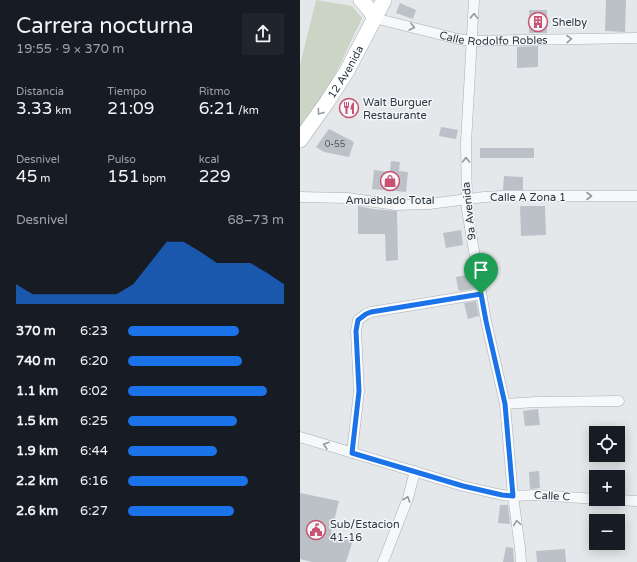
<!DOCTYPE html>
<html lang="es">
<head>
<meta charset="utf-8">
<style>
	body { margin:0; font-family:"Varela Round",sans-serif; background:#20242c; color:#f1f3f6; height:100vh; display:flex; flex-direction:column; font-size:15px; white-space:nowrap }
	* { box-sizing:border-box; margin:0 }
	p { font-size:13px; color:#9ea1a6 }
	.icon { flex:none; width:22px; height:22px; fill:none; stroke:currentColor; stroke-width:2; stroke-linecap:round; stroke-linejoin:round }
	.map { position:relative; flex:1; overflow:hidden }
	.side { display:flex; flex-direction:column; background:#171b24; width:300px }
	.side>* { flex:none }
	.tools { position:absolute; left:289px; top:426px; display:grid; gap:8px }
	.tools a { display:grid; place-items:center; width:36px; height:36px; border-radius:0px; background:#171b24; box-shadow:0 2px 10px #0003; font-size:20px }
	.pin { position:absolute; display:grid; place-items:center; width:34px; height:34px; color:#fff; margin:-41px -17px; border-radius:50% 50% 50% 0; rotate:-45deg; box-shadow:0 0 4px #0007 }
	.pin .icon { rotate:45deg }
	.round { display:grid; place-items:center; flex:none; width:42px; height:42px; border-radius:0px; background:#20242c }
	.headline { display:flex; align-items:center; justify-content:space-between; height:68px; padding:0 16px }
	h1 { font-size:22px; font-weight:600; line-height:30px }
	.metrics { display:grid; grid-template-columns:repeat(3,1fr); gap:6px; height:68px; padding:4px 16px }
	.metrics div { display:grid; align-content:center }
	.metrics b { font-size:17px; font-weight:600 }
	.metrics small { font-size:11px; font-weight:400 }
	.metrics p { font-size:11px }
	.chart { height:112px; padding:8px 16px }
	.chart p { display:flex; justify-content:space-between }
	.chart svg { width:100%; height:72px; margin-top:4px; fill:#1a73e8; opacity:.7 }
	ul { padding:0 16px; list-style:none; font-size:13px }
	li { display:grid; grid-template-columns:64px 48px 1fr; align-items:center; height:30px }
	li i { height:10px; border-radius:5px; background:#1a73e8 }
	main { display:flex; flex:1; min-height:0 }
	.map>svg:first-child { display:block }
</style>
</head>
<body>
<main>
<section class="side">
<div class="headline"><div><h1>Carrera nocturna</h1><p>19:55 · 9 × 370 m</p></div><a class="round"><svg class="icon" aria-label="share" viewBox="0 0 24 24"><path d="M12 15V3M7 8l5-5 5 5M5 13v7h14v-7"/></svg></a></div>
<div class="metrics">
<div><p>Distancia</p><b>3.33<small> km</small></b></div>
<div><p>Tiempo</p><b>21:09</b></div>
<div><p>Ritmo</p><b>6:21<small> /km</small></b></div>
</div>
<div class="metrics">
<div><p>Desnivel</p><b>45<small> m</small></b></div>
<div><p>Pulso</p><b>151<small> bpm</small></b></div>
<div><p>kcal</p><b>229</b></div>
</div>
<div class="chart"><p><span>Desnivel</span>68–73 m</p>
<svg viewBox="0 0 160 44" preserveAspectRatio="none"><path d="M0 44V32L10 38L20 38L30 38L40 38L50 38L60 38L70 32L80 19L90 6L100 6L110 12L120 19L130 19L140 19L150 25L160 32V44z"/></svg>
</div>
<ul>
<li><b>370 m</b>6:23<i style="width:71%"></i></li>
<li><b>740 m</b>6:20<i style="width:73%"></i></li>
<li><b>1.1 km</b>6:02<i style="width:89%"></i></li>
<li><b>1.5 km</b>6:25<i style="width:70%"></i></li>
<li><b>1.9 km</b>6:44<i style="width:57%"></i></li>
<li><b>2.2 km</b>6:16<i style="width:77%"></i></li>
<li><b>2.6 km</b>6:27<i style="width:68%"></i></li>
</ul>
</section>
<div class="map">
<svg width="337" height="562" viewBox="0 0 337 562">
	<rect width="100%" height="100%" fill="#e4e8eb"/>
	<!-- green -->
	<polygon fill="#cbd4c5" points="16,0 52,6 62,18 28,90 0,128 0,65"/>
	<!-- building -->
	<g fill="#bbc1c7">
		<polygon points="306,0 326,0 325,32 305,31"/>
		<polygon points="100,3 116,10 113,19 96,13"/>
		<rect x="229" y="10" width="18" height="23"/>
		<polygon points="238,46 238,67 217,68 217,47"/>
		<polygon points="141,127 158,130 156,139 139,136"/>
		<polygon points="29,129 54,142 49,157 24,152 16,147"/>
		<rect x="180" y="148" width="54" height="10"/>
		<polygon points="91,161 100,162 99,171 108,172 106,192 72,189 74,170 90,172"/>
		<polygon points="204,176 223,177 223,190 203,190"/>
		<polygon points="58,206 73,209 97,211 98,260 86,261 85,234 58,234"/>
		<polygon points="220,206 245,206 246,235 221,236"/>
		<polygon points="161,230 163,245 146,248 143,233"/>
		<polygon points="171,274 174,289 160,291 158,289 156,277"/>
		<polygon points="176,301 179,316 168,319 164,303"/>
		<polygon points="238,409 240,425 225,426 223,411"/>
		<polygon points="239,471 240,488 230,489 229,472"/>
		<polygon points="0,493 39,501 31,533 53,540 46,562 12,562 0,559"/>
		<polygon points="200,505 208,505 210,524 198,523"/>
		<polygon points="206,547 213,548 214,562 203,562"/>
		<polygon points="265,549 266,562 237,562 236,551"/>
	</g>
	<g fill="none" stroke-linecap="round" stroke-linejoin="round">
		<defs>
			<g id="street">
				<polyline points="174,0 166,143 167,210 186,321 205,404 213,496 220,548 221,562"/>
				<path id="s1" d="M74,18L158,39L172,41L337,38"/>
				<polyline points="0,197 47,198 96,205 129,204 184,197 203,196 337,196"/>
				<polyline points="205,404 237,402 319,401"/>
				<polyline points="0,437 163,486 202,495 213,496 236,495 296,499"/>
				<polyline points="52,453 59,391 56,331 58,320 66,314 71,312 181,294"/>
				<polyline points="303,499 337,501"/>
				<polyline points="83,562 108,498 115,471"/>
			</g>
			<g id="secondary">
				<polyline points="61,0 70,10 74,18"/>
				<path id="s2" d="M0,140L27,102L47,71L84,0"/>
			</g>
		</defs>
		<!-- street casing -->
		<use href="#street" stroke="#a9afb5" stroke-width="11"/>
		<!-- secondary casing -->
		<use href="#secondary" stroke="#a9afb5" stroke-width="16"/>
		<!-- street -->
		<use href="#street" stroke="#f6f8f9" stroke-width="10"/>
		<!-- secondary -->
		<use href="#secondary" stroke="#fff" stroke-width="15"/>
	</g>
	<!-- one-way arrows -->
	<defs><path id="oneway-chevron" d="M-2-3.5L2.5 0L-2 3.5" fill="none" stroke-width="1.6" stroke-linecap="round" stroke-linejoin="round"/></defs>
	<g stroke="#91989e">
		<use href="#oneway-chevron" transform="translate(174 16) rotate(-88)"/>
		<use href="#oneway-chevron" transform="translate(112 27) rotate(14)"/>
		<use href="#oneway-chevron" transform="translate(269 39) rotate(-1)"/>
		<use href="#oneway-chevron" transform="translate(166 160) rotate(-90)"/>
		<use href="#oneway-chevron" transform="translate(289 196)"/>
		<use href="#oneway-chevron" transform="translate(26 445) rotate(-163)"/>
		<use href="#oneway-chevron" transform="translate(107 499) rotate(-71)"/>
		<use href="#oneway-chevron" transform="translate(217 523) rotate(-98)"/>
	</g>
	<use stroke="#969ba0" href="#oneway-chevron" transform="translate(20 112) rotate(126)"/>
	<g fill="none" stroke-linecap="round" stroke-linejoin="round">
		<defs>
			<polygon id="route" points="181,294 186,321 205,404 213,496 202,495 163,486 52,453 59,391 56,331 58,320 66,314 71,312"/>
		</defs>
		<!-- route casing -->
		<use href="#route" stroke="#fff" stroke-width="8"/>
		<!-- route -->
		<use href="#route" stroke="#1a73e8" stroke-width="5"/>
	</g>
	<!-- icons -->
	<defs>
		<symbol id="building-ring" viewBox="-11 -11 22 22"><circle r="9.5" fill="#f4f6f8" stroke="#c75272" stroke-width="1.5"/><path d="M-4-6H4V6H1V3H-1V6H-4ZM-2.5-4.3h1.7v1.8h-1.7ZM.8-4.3h1.7v1.8H.8ZM-2.5-1h1.7V.8h-1.7ZM.8-1h1.7V.8H.8Z" fill="#c75272"/></symbol>
		<symbol id="restaurant-ring" viewBox="-11 -11 22 22"><circle r="9.5" fill="#f4f6f8" stroke="#c75272" stroke-width="1.5"/><path d="M-5-6h1v4h1v-4h1v4h1v-4h1v5L-1.5 .5V6h-2V.5L-5-1ZM5-6V6H3V1.5H1.5Q1.5-4 5-6Z" fill="#c75272"/></symbol>
		<symbol id="shop-ring" viewBox="-11 -11 22 22"><circle r="9.5" fill="#f4f6f8" stroke="#c75272" stroke-width="1.5"/><path d="M-5-2.5h2.3a2.7 3.5 0 0 1 5.4 0H5L5.5 6h-11ZM-1.5-2.5h3a1.5 2.3 0 0 0-3 0Z" fill="#c75272"/></symbol>
		<symbol id="civic-ring" viewBox="-11 -11 22 22"><circle r="9.5" fill="#f4f6f8" stroke="#c75272" stroke-width="1.5"/><path d="M-.6-6.5H3V-4.5H.6V-3L4-1V1h2V6H-6V1h2V-1L-.6-3ZM-1.2 2.5V6h2.4V2.5Z" fill="#c75272"/></symbol>
	</defs>
	<g fill-rule="evenodd">
		<use href="#building-ring" x="227" y="11" width="22" height="22"/>
		<use href="#restaurant-ring" x="38" y="97" width="22" height="22"/>
		<use href="#shop-ring" x="79" y="170" width="22" height="22"/>
		<use href="#civic-ring" x="5" y="519" width="22" height="22"/>
	</g>
	<g text-anchor="middle" dominant-baseline="central" stroke-width="3" stroke-linejoin="round" paint-order="stroke">
		<!-- number labels -->
		<g font-size="9" fill="#505a63">
			<text x="35" y="144">0-55</text>
		</g>
		<!-- poi labels -->
		<g font-size="11" fill="#2c3742" stroke="#f4f6f8" text-anchor="start">
			<text x="252" y="22">Shelby</text>
			<text x="63" y="102">Walt Burguer<tspan x="63" dy="13">Restaurante</tspan></text>
			<text x="90" y="200" text-anchor="middle">Amueblado Total</text>
			<text x="30" y="524">Sub/Estacion<tspan x="30" dy="13">41-16</tspan></text>
		</g>
		<!-- street labels -->
		<g font-size="11" fill="#2c3742" stroke="#f4f6f8">
			<text stroke="none"><textPath href="#s1" startOffset="122">Calle Rodolfo Robles</textPath></text>
			<text stroke="none"><textPath href="#s2" startOffset="82">12 Avenida</textPath></text>
			<text x="228" y="197">Calle A Zona 1</text>
			<text transform="translate(169 211) rotate(-96)">9a Avenida</text>
			<text transform="translate(252 496) rotate(3)">Calle C</text>
		</g>
	</g>
</svg>
<div class="tools">
<a><svg class="icon" aria-label="locate" viewBox="0 0 24 24"><circle cx="12" cy="12" r="6"/><path d="M12 2v4M12 18v4M2 12h4M18 12h4"/></svg></a>
<a>+</a>
<a>−</a>
</div>
<div class="pin" style="left:181px;top:294px;background:#1e9e55"><svg class="icon" aria-label="arrive" viewBox="0 0 24 24"><path d="M6 21V4h12l-3 4 3 4H6"/></svg></div>
</div>
</main>
</body>
</html>
